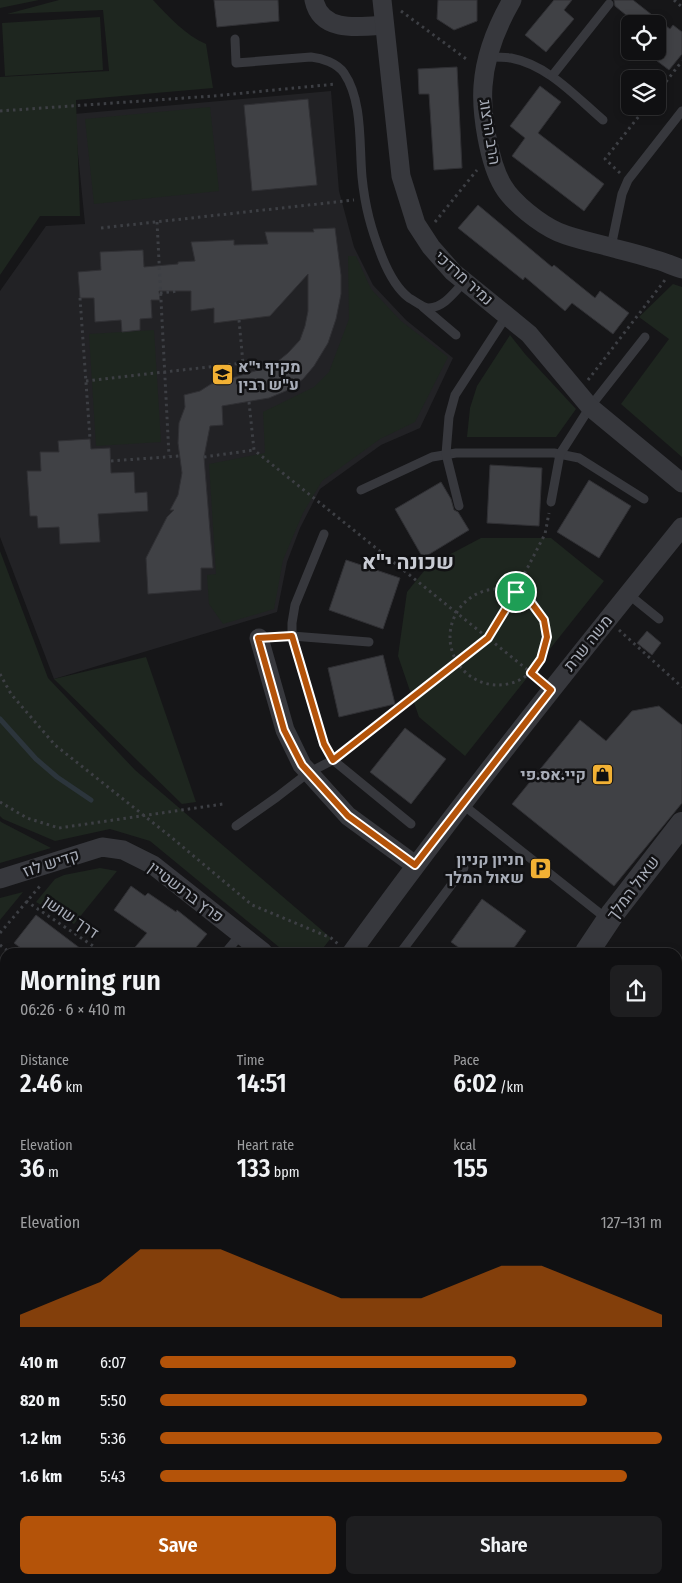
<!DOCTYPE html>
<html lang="en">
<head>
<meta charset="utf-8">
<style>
	body { margin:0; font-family:"Fira Sans Condensed",Heebo,sans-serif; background:#1e1e20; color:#f1f3f6; height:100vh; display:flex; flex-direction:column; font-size:19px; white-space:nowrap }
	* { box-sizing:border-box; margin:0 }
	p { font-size:16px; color:#9c9d9f }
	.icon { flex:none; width:28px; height:28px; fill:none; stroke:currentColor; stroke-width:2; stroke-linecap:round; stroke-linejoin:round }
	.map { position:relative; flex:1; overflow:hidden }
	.side { position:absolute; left:0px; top:948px; width:682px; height:636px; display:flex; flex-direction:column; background:#101012; border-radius:15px 15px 0 0; box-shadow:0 2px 8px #0003,0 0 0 1px #303032 }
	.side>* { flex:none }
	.buttons { position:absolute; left:621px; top:15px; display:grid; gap:10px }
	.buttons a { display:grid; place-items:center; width:45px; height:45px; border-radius:8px; background:#101012; box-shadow:0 2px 8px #0003,0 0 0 1px #303032; font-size:25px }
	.pin { position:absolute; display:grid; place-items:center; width:42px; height:42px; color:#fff; margin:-21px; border:2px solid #fff; border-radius:50%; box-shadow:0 1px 5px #0007 }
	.round { display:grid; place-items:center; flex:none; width:52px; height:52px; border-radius:8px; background:#1e1e20 }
	.overview { display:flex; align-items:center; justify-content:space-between; height:85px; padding:0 20px }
	h1 { font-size:28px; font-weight:600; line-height:38px }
	.metrics { display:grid; grid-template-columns:repeat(3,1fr); gap:8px; height:85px; padding:5px 20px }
	.metrics div { display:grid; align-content:center }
	.metrics b { font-size:25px; font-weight:600 }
	.metrics small { font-size:14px; font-weight:400 }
	.metrics p { font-size:14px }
	.chart { height:140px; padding:10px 20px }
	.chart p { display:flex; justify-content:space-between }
	.chart svg { width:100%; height:90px; margin-top:5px; fill:#b45309; opacity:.7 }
	.action { display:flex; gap:10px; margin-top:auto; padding:10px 20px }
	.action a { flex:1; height:58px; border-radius:8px; background:#b45309; color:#fff; font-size:20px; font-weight:600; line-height:58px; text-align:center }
	.action a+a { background:#1e1e20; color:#f1f3f6 }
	ul { padding:0 20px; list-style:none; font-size:16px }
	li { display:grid; grid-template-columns:80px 60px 1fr; align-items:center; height:38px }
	li i { height:12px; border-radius:6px; background:#b45309 }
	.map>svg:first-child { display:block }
</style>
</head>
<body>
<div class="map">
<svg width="682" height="1583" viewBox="0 0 682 1583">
	<rect width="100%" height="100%" fill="#161618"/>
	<!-- built -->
	<polygon fill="#222225" points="331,91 339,191 354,247 373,285 406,320 453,358 420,428 381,445 320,489 300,528 287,562 277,612 54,679 0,537 0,291 46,226 85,224 74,114"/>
	<!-- green -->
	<g fill="#1e261f">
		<polygon points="0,0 39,0 0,8"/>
		<path d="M59,0H153C169,17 185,35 206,44L213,88L76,100L80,216H40L0,275V77L109,71L103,10L7,14Z"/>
		<polygon points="100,17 103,70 5,76 2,23"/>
		<polygon points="210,107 219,191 94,204 85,119"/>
		<polygon points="348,256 356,256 371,289 401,321 448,357 415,422 380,439 322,481 303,513 283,560 274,609 223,624 209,604 207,575 216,574 209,464 265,453 263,412 314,387 329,372 349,319"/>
		<polygon points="673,284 682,287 682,457 621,404 669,339 639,317"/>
		<polygon points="154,330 161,442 96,446 89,334"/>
		<polygon points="510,335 525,354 576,409 556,437 467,437 470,408 477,386"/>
		<polygon points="481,538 551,538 604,581 465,756 419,717 398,656 407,592 428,566"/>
		<polygon points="0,551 48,678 135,770 331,938 320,952 285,952 150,841 110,829 55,841 3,819 0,816"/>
		<polygon points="146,657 196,802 182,804 54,679"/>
		<polygon points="0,821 1,822 51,848 0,863"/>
		<polygon points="100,868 117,871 74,924 36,902 55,879 64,875"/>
		<polygon points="23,892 0,920 0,898"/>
		<polygon points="681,1039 682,1040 682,1325 678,1323 678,1044"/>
		<polygon points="678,1345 682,1347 682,1423 678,1421"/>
	</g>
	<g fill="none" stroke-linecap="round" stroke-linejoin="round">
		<!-- stream -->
		<polyline stroke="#2c353c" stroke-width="5" points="0,719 36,759 57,777 91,800"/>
	</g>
	<!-- building -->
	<g fill="#404145" stroke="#303034">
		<polygon points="214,0 278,0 279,21 217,27"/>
		<polygon points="438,0 477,0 477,21 454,30 437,19"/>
		<polygon points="554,0 572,0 564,10 574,19 546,52 525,35"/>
		<polygon points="614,0 633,0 670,29 673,25 682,32 682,54 669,70 644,51 658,51 658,24 637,24 615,6"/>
		<polygon points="457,67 462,168 434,170 429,94 419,94 418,69"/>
		<polygon points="540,86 561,102 538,133 604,184 584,211 512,156 525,138 510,126"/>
		<polygon points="308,99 317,185 252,191 244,105"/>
		<polygon points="478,205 552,267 554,265 595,298 600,291 629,313 613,334 572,303 565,311 525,277 523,280 458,228"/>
		<polygon points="335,228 341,275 341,294 336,319 328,343 314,366 303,379 288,390 269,398 222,406 223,425 210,426 204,457 213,568 201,568 201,590 148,594 146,558 167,517 174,510 170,510 178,495 182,473 178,443 179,423 185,407 184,395 200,391 211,384 272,366 288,353 300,340 305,326 308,311 308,274 270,316 214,323 214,308 191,311 191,291 159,291 160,300 151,300 152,318 140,319 140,330 122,332 121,320 95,322 94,298 80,298 78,272 101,270 100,252 143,250 144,267 178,264 178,262 195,261 191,242 234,240 234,245 268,244 265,232 314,232 313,229"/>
		<polygon points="90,439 91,449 110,448 111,473 134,472 135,493 147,492 148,511 98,514 100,542 60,544 59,527 38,528 37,516 30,516 27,471 41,471 40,452 59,452 58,441"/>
		<polygon points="490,465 542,468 539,526 487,523"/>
		<polygon points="589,480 631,506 599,558 557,532"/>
		<polygon points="441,482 451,499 454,510 458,512 469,530 423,558 395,509"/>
		<polygon points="346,560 400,578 383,629 329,610"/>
		<polygon points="647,631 661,643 652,655 637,643"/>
		<polygon points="383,655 395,704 339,717 328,668"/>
		<polygon points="659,706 682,725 682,803 614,886 512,804 580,720 606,741 632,711"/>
		<polygon points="405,728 446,759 411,804 370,772"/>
		<polygon points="131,886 145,896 148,893 176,912 177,910 207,934 192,952 131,952 147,933 114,910"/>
		<polygon points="482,899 526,931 511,952 465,952 451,942"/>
		<polygon points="36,915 85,952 26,952 14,943"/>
	</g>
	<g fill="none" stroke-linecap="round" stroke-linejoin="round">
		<!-- path -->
		<g stroke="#3d3f44" stroke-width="3" stroke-dasharray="2.5 4" stroke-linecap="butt">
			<polyline points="674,0 682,7"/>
			<polyline points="401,11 469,61"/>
			<polyline points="658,92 682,61"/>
			<polyline points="0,111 213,96 336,84"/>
			<polyline points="620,173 605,159 647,106"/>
			<polyline points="157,222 169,456"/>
			<polyline points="435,222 477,170"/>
			<polyline points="101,228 354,200"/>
			<polyline points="160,293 179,291"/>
			<polyline points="80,298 90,439"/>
			<polyline points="239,320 244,374"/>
			<polyline points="588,380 665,280"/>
			<polyline points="86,381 243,363"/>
			<polyline points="249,402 254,450 539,679"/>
			<polyline points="204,457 254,450"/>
			<polyline points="111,461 179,456"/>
			<circle cx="498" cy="637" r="48"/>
			<polyline points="619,630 682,687"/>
			<polyline points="0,674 11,694 55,745 171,837 252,905 331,938 338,944"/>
			<polyline points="342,753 488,638 515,592 545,534 549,513"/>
			<polyline points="0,802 27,818 59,828 223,804"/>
			<polyline points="26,901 102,952"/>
			<polyline points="0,933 40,886"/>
			<polyline points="0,945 9,952"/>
			<polyline points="131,952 133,951 135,952"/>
			<polyline points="678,1151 679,1130 682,1117"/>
			<polyline points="678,1171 681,1205"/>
			<polyline points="0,1296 5,1298"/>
			<polyline points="678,1309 682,1303"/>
			<polyline points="678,1328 682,1329"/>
		</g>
		<!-- service -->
		<g stroke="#37383d" stroke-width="9">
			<path d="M235,39L236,63L311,57C322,58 337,63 344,73C363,101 359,144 362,177C365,207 371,229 382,257C388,272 396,288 409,298C415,301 423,308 429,308C445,307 455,291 465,281"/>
			<path d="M488,57C496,57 504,57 511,58C548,65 576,97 603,120"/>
			<polyline points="552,76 609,4"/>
			<polyline points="611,247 622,194 628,180 682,111"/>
			<polyline points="423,307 456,335"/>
			<polyline points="361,490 432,457 456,453 554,453 579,458 644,499"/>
			<polyline points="551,502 560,454 590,407 645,337"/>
			<polyline points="459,506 446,454 449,417 455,395 507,315"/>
			<polyline points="324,534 295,605 292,623 292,636 324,744 333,760 411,824"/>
			<polyline points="628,594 659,619"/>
			<polyline points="259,638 292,636 369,642"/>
			<polyline points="462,804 607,919"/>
			<polyline points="236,826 277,797 308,773 333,760"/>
			<polyline points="226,952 241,934"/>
			<polyline points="401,952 464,868"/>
			<polyline points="87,1579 109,1583"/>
		</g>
		<!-- minor -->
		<g stroke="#37383d" stroke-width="19">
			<path d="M314,0C321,33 359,27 384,25"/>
			<polyline points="382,0 401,176 416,224 431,247 453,272 529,334 590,407 682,483"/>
			<path d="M512,0C497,26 485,56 483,86C481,113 489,163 503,186C513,203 540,224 558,232C577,240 597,243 617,249C629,252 641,255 653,259C663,261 672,266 682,269"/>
			<polyline points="259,638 285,730 302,765 348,816 415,865"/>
			<polyline points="0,879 102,847 123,850 153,865 263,952"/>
			<path d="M352,952C457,807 569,667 682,527"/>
			<polyline points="0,1146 5,1146"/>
			<polyline points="678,1452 682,1453"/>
			<polyline points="80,1579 80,1583"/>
			<polyline points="597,1583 598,1579"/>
		</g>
		<!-- tertiary -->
		<g stroke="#37383d" stroke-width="24">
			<polyline points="587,952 613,913 682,824"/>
			<polyline points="0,1465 5,1463"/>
			<polyline points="0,1487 5,1486"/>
			<polyline points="678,1578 682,1579"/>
			<polyline points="292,1583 294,1579"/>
			<polyline points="310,1583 312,1579"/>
		</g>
	</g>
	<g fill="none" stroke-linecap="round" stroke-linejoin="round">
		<defs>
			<polygon id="route" points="516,592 530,601 544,620 547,637 541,659 531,673 551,690 415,865 348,816 302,765 284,730 258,638 292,636 324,744 333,760 488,638"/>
		</defs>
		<!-- route casing -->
		<use href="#route" stroke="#fff" stroke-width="10"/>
		<!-- route -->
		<use href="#route" stroke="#b45309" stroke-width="6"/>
	</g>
	<!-- icons -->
	<defs>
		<symbol id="school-square" viewBox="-11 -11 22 22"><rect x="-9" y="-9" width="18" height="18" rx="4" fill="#f2b134" stroke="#111113"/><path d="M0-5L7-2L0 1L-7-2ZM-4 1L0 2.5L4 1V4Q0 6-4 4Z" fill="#111"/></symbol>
		<symbol id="shop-square" viewBox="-11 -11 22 22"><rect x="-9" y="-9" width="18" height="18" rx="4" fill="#f2b134" stroke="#111113"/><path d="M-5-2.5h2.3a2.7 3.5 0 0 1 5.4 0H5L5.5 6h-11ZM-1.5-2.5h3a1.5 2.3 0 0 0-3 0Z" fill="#111"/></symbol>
		<symbol id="parking-square" viewBox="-11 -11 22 22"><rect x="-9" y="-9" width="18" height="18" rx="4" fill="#f2b134" stroke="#111113"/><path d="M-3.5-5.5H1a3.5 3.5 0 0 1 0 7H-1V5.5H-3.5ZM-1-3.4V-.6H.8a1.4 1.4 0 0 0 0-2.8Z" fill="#111"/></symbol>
	</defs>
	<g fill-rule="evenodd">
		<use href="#school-square" x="210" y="362" width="25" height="25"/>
		<use href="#shop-square" x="590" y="762" width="25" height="25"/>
		<use href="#parking-square" x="528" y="856" width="25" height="25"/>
	</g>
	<g text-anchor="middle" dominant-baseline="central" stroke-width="5" stroke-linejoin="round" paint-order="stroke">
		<!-- street labels -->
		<g font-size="16" fill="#a8adb8" stroke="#111113">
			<text transform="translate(490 132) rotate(81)">הרב הרצוג</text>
			<text transform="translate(464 278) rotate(42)">נמיר מרדכי</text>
			<text transform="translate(588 643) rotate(-51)">משה שרת</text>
			<text transform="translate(51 863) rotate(-18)">קדיש לוז</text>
			<text transform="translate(633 888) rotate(-53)">שאול המלך</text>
			<text transform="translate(186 892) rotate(37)">פרץ ברנשטיין</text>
			<text transform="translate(71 917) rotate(34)">דרך שושן</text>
		</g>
		<!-- poi labels -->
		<g font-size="16" font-weight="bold" fill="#a8adb8" stroke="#111113" text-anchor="end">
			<text x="238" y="366" text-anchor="start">מקיף י"א<tspan x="238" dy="18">ע"ש רבין</tspan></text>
			<text x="586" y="774">קיי.אס.פי</text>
			<text x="524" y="859">חניון קניון<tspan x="524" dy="18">שאול המלך</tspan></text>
		</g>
		<!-- district labels -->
		<g font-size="21" font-weight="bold" fill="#c9ccd4" stroke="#111113">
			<text x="408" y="562">שכונה י"א</text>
		</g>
	</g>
</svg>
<div class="buttons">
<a><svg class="icon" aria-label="locate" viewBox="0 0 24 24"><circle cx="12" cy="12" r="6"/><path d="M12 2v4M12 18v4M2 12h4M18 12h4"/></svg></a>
<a><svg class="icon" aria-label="layers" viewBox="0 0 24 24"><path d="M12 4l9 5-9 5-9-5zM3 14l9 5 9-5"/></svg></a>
</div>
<div class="pin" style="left:516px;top:592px;background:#1e9e55"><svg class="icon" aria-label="arrive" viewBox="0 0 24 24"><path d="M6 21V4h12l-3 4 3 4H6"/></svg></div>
<section class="side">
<div class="overview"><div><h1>Morning run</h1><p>06:26 · 6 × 410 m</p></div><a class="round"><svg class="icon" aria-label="share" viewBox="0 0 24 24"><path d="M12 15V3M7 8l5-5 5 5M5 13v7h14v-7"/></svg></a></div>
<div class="metrics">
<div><p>Distance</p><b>2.46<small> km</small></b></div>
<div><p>Time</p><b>14:51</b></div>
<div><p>Pace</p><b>6:02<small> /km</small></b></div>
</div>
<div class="metrics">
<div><p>Elevation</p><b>36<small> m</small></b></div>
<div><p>Heart rate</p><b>133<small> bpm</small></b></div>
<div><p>kcal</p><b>155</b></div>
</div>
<div class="chart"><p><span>Elevation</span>127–131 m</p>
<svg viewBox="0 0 160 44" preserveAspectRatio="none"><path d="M0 44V38L10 30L20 22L30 6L40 6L50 6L60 14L70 22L80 30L90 30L100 30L110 22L120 14L130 14L140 22L150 30L160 38V44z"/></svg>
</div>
<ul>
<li><b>410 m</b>6:07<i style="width:71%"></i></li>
<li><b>820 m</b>5:50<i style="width:85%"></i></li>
<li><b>1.2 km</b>5:36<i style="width:100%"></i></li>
<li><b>1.6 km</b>5:43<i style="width:93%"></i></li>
</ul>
<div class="action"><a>Save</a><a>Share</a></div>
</section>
</div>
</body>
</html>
